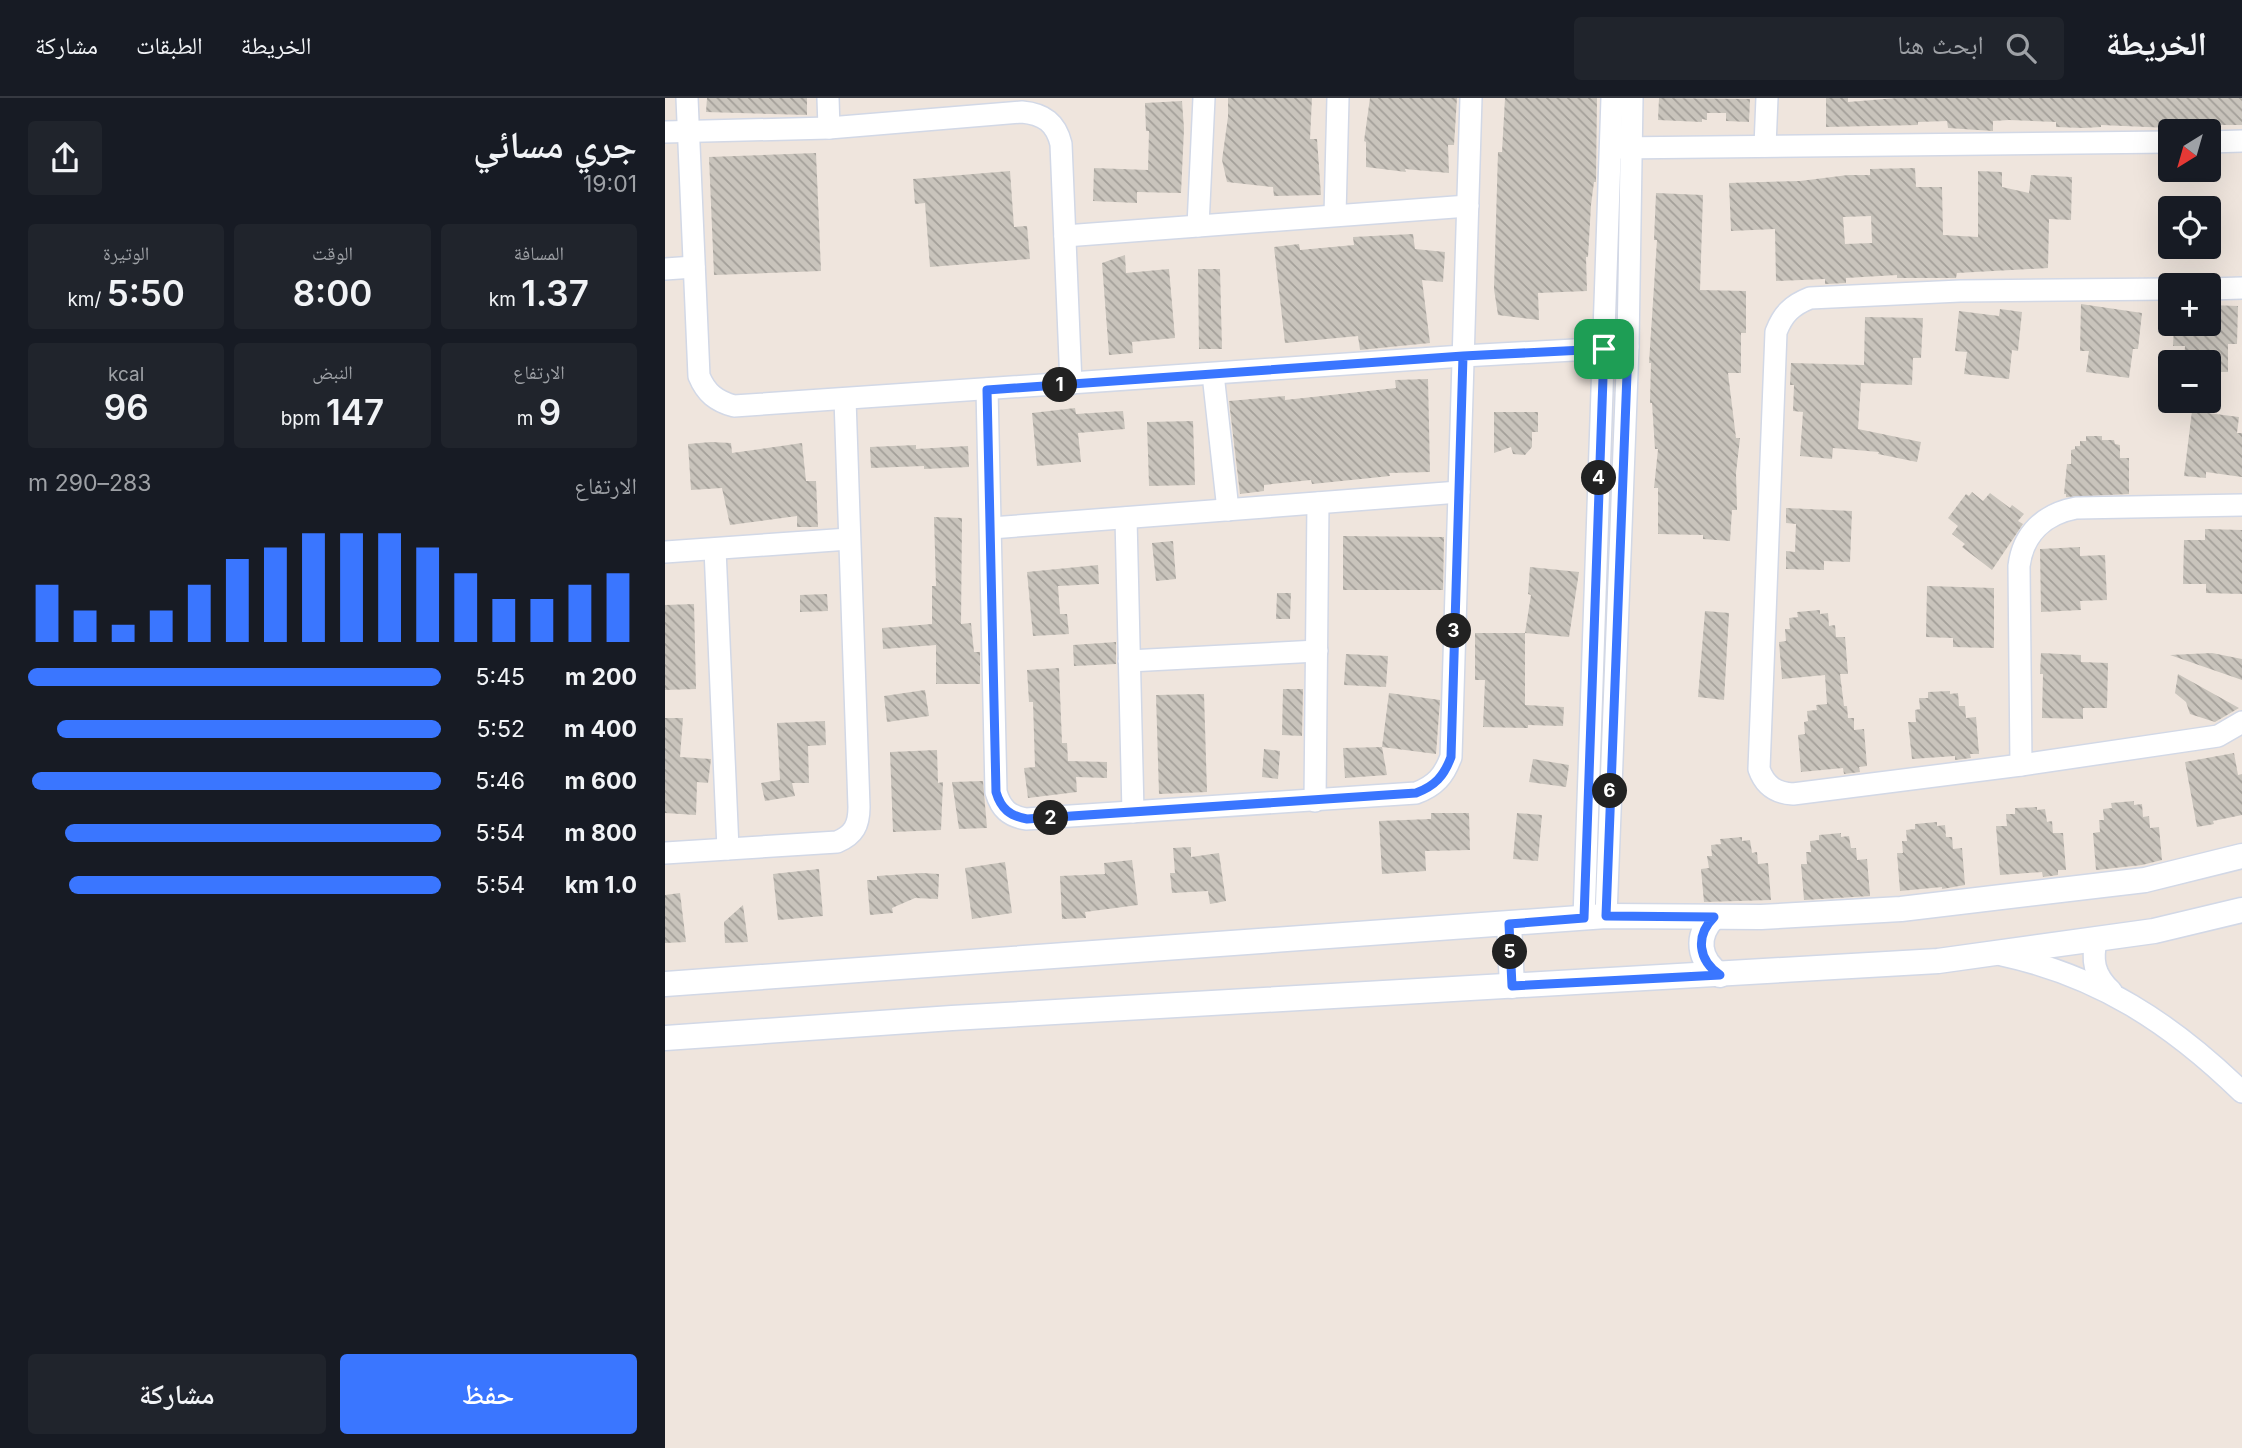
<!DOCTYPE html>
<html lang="ar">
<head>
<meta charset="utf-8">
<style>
	body { margin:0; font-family:Inter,"Noto Naskh Arabic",sans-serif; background:#20242c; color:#f1f3f6; direction:rtl; height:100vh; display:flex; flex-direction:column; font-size:26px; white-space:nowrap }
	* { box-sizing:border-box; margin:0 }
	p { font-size:23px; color:#9ea1a6 }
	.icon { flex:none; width:38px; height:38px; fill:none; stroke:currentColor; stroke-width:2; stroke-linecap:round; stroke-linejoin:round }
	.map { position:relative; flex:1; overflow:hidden; direction:ltr }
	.drawer { display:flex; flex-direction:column; background:#171b24; width:665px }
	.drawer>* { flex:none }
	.needle { width:46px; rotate:217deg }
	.fabs { position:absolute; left:1493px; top:21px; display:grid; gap:14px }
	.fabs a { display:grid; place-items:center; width:63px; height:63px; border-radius:7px; background:#171b24; box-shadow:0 7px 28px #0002; font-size:35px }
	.pin { position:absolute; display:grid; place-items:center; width:60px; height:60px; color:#fff; margin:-30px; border-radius:14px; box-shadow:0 4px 10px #0006 }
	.km { position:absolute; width:35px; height:35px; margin:-18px; border-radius:50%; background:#222; color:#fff; font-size:19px; line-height:35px; text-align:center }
	.round { display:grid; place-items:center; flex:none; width:74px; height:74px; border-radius:7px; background:#20242c }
	.head { display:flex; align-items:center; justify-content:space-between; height:119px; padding:0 28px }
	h1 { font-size:38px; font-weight:600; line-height:52px }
	.metrics { display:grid; grid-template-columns:repeat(3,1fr); gap:10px; height:119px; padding:7px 28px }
	.metrics div { display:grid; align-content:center; border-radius:7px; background:#20242c; text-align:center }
	.metrics b { font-size:35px; font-weight:600 }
	.metrics small { font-size:19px; font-weight:400 }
	.metrics p { font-size:19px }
	.chart { height:196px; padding:14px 28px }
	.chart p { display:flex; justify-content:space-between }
	.chart svg { width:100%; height:126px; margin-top:7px; stroke:#3a76ff; stroke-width:6 }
	.primary-button { display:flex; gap:14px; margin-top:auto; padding:14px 28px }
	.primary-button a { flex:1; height:80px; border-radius:7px; background:#3a76ff; color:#fff; font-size:28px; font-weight:600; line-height:80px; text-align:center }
	.primary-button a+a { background:#20242c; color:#f1f3f6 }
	ul { padding:0 28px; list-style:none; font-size:23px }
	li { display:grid; grid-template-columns:112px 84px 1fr; align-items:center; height:52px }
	li i { height:18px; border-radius:9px; background:#3a76ff }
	header { display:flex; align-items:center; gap:42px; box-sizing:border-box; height:98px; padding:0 35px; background:#171b24; border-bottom:2px solid #363941 }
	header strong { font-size:33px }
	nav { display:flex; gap:38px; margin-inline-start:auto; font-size:24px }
	.search { width:490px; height:63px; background:#20242c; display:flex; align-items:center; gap:18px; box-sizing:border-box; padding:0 24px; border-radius:7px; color:#9ea1a6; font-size:26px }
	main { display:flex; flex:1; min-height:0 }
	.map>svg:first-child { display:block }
</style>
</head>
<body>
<header>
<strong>الخريطة</strong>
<div class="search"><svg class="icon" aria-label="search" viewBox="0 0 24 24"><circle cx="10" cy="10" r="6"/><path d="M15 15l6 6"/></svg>ابحث هنا</div>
<nav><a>الخريطة</a><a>الطبقات</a><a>مشاركة</a></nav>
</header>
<main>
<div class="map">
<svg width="1577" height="1350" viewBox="0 0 1577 1350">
	<defs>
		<pattern id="building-back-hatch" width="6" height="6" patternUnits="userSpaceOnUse" patternTransform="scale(1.75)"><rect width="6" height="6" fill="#c9c4bc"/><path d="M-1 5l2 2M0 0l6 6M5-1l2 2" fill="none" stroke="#a39f99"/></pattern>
	</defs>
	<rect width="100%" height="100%" fill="#efe5dd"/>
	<!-- building -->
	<g fill="url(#building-back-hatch)" fill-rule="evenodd">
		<polygon points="42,0 142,0 142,17 41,14"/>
		<polygon points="563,0 647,0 645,41 652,41 656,97 609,98 608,89 562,84 557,62 563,19"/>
		<polygon points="705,0 792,0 789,47 783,47 784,75 740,71 741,74 701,69 701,44 699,43"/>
		<polygon points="840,0 932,0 931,84 929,84 926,107 923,159 921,159 922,193 873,195 874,222 833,217 829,191 833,54 837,54"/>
		<polygon points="994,0 1085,1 1084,24 1061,23 1061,15 1042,15 1042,22 1037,21 1037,24 993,22"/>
		<polygon points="1161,0 1183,0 1183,4 1232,0 1577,0 1577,27 1528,27 1505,28 1505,30 1436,27 1436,29 1418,30 1391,29 1391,24 1344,22 1328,23 1328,33 1283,30 1282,23 1253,24 1253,27 1161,29"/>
		<polygon points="517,3 519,31 516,95 472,94 472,105 428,103 429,70 483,72 484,33 481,33 480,5"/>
		<polygon points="151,55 156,173 49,177 44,59"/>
		<path d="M1250,70L1251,89H1277L1278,137L1313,139V73L1337,74V89L1364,95L1366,77L1407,79L1406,122L1384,121L1383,170L1292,175L1291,180H1232V177L1181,180V185L1160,186V181L1111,183L1110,131L1066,133L1064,85L1135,83L1183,77H1205V71ZM1206,118L1207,145L1180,146L1178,119Z"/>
		<polygon points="345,73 349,129 362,128 365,161 265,169 260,105 250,106 248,81"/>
		<polygon points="991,95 1038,97 1035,192 1081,193 1081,235 1076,235 1076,275 1063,275 1071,340 1075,340 1071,375 1072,412 1067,412 1065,443 1038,441 1038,437 993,436 993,390 989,390 993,351 990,351 987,305 985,305 986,265 984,265 992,142 989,142"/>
		<polygon points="748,136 750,151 780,154 778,184 757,182 765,245 695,252 693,238 620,245 609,149 634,146 635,152 689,147 688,139"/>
		<polygon points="460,157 461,175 504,171 510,240 467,244 468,255 444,257 437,165"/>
		<polygon points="533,171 555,171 557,251 534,251"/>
		<polygon points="1416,206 1477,215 1473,251 1468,251 1464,280 1421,274 1424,253 1415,253"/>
		<polygon points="1544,207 1573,208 1572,246 1563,246 1563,274 1544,274 1544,264 1519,264 1520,248 1508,248 1509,226 1544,226"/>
		<polygon points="1335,211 1357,214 1353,253 1347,252 1344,281 1299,276 1302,254 1290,253 1294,213 1334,218"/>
		<polygon points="1200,219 1258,220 1256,260 1248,260 1247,287 1196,285 1193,331 1256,344 1252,364 1213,356 1214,354 1168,350 1167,361 1135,358 1138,314 1128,313 1129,287 1125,287 1126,265 1199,267"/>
		<polygon points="763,281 765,374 724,375 725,378 647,386 646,382 599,387 599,393 575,396 564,303 620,298 620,302 731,290 730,282"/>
		<polygon points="410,310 411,316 458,313 460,331 413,335 416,364 372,368 367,315"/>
		<polygon points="1527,313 1574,319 1572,335 1577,335 1577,379 1541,374 1541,380 1519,378"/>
		<polygon points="829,314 873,314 873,334 867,334 867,349 860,357 848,356 846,349 829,355"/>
		<polygon points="528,323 530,387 484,388 482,324"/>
		<polygon points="1421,338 1437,338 1437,342 1449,342 1450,346 1455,347 1455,360 1464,360 1464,396 1401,399 1401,396 1399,396 1402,366 1406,366 1406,352 1410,351 1410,348 1415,348 1415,343 1421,343"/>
		<polygon points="46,344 66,345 67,355 137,345 141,383 151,383 153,429 132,429 132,418 65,427 57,390 26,392 23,346"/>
		<polygon points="251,347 251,351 303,348 304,369 259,371 259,368 206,370 205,349"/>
		<polygon points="1307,394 1318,403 1325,395 1345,410 1347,407 1359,416 1353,423 1358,426 1327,472 1297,449 1300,446 1287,436 1293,428 1283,420 1301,396 1304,398"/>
		<polygon points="1121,410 1187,413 1185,464 1159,463 1159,472 1121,471 1121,453 1130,454 1131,426 1121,425"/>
		<polygon points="269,419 297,420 296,526 306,525 309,554 315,554 315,586 271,586 271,547 218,551 217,530 267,526 267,488 271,488"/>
		<polygon points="1540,431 1577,432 1577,496 1541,495 1541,486 1518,486 1519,442 1540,442"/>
		<polygon points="678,438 779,439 778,492 678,492"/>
		<polygon points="508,443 511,481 491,483 487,445"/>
		<polygon points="1415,449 1415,458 1440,457 1442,502 1415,503 1416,512 1376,514 1375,451"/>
		<polygon points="433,467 434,486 393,488 395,516 402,516 404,536 368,538 362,474"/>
		<polygon points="865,469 914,474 904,539 860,535 866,497 863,496"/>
		<polygon points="1262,488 1329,490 1329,550 1288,549 1288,540 1261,539"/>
		<polygon points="612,495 626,495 625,521 611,521"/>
		<polygon points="162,496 163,513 135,514 135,497"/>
		<polygon points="29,506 31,591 0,592 0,507"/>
		<polygon points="1155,512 1155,516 1163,515 1164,528 1170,527 1171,539 1180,539 1183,576 1175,576 1179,608 1182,608 1183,620 1189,620 1189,632 1199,631 1202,668 1194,669 1195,674 1179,676 1178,670 1136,674 1133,637 1140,636 1139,624 1143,623 1142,613 1152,612 1151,607 1162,606 1160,577 1117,581 1114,544 1121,543 1120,531 1125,531 1124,520 1133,519 1132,514"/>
		<polygon points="1040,513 1064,515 1059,602 1033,599"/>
		<polygon points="810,535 860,535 860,607 899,609 898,628 863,627 863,630 818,629 820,582 810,582"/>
		<polygon points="451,544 451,566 409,568 408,547"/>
		<polygon points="1376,555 1416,557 1416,564 1443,565 1442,610 1418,610 1418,621 1377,620 1378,576 1375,576"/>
		<polygon points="1547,555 1577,561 1577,582 1505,557"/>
		<polygon points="681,556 723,558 721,589 679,587"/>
		<polygon points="394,570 397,645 402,645 403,663 442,664 442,680 411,679 412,694 363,700 359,670 370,669 368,604 364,604 362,572"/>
		<polygon points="1513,576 1574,610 1550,624 1525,616 1521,604 1510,595"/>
		<polygon points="618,591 638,591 637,638 617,637"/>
		<polygon points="260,592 264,618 222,624 219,598"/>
		<polygon points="1285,593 1285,596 1293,595 1294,608 1300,608 1301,620 1311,619 1314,656 1305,656 1306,660 1290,662 1290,658 1247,661 1243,624 1251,624 1250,612 1255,611 1254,600 1263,600 1263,594"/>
		<polygon points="724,595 775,602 771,656 717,649"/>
		<polygon points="539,596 542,694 494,696 491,597"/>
		<polygon points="0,620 18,620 15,659 46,661 43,685 32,684 31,717 0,715"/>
		<polygon points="160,623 161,647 143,648 144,685 127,685 130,698 100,703 96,685 115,682 112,625"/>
		<polygon points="717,649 722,677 680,680 678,650"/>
		<polygon points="599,651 615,653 613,681 597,679"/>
		<polygon points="272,652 273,685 278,684 276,732 228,734 225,654"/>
		<polygon points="1569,655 1573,677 1577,676 1577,717 1548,723 1549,726 1532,729 1520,664"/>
		<polygon points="868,661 904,667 901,689 864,684"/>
		<polygon points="318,683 322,730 294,731 287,684"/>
		<polygon points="1469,703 1469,707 1477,706 1478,719 1484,718 1485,730 1494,729 1497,762 1477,767 1431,772 1428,735 1435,734 1434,722 1439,722 1438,711 1447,710 1446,705"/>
		<polygon points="1372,709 1372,712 1380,711 1382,724 1387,723 1388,735 1398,735 1401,772 1393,772 1393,777 1378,779 1377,774 1335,777 1331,728 1342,728 1341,716 1350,716 1350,710"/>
		<polygon points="766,715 804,715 805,752 760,753 761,773 717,776 714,723 766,721"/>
		<polygon points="852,715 877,717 873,763 848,761"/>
		<polygon points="1272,724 1272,728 1280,727 1281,739 1287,739 1288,751 1297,750 1300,787 1277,791 1277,789 1235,793 1232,755 1238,755 1237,743 1242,743 1241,732 1250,731 1250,726"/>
		<polygon points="1176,735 1176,739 1184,738 1186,750 1191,750 1192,762 1202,761 1205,798 1139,802 1136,766 1142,766 1141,754 1146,754 1145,743 1154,742 1154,737"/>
		<polygon points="1077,739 1077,743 1085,742 1087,755 1092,754 1093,766 1103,765 1106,802 1039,804 1036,771 1044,770 1042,758 1047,758 1046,747 1056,746 1055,741"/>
		<polygon points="526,749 526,759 554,755 561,803 545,806 543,793 507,795 505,775 510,775 508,750"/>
		<polygon points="467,762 473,807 420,814 421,820 397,821 395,778 440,776 439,765"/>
		<polygon points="340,764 347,815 307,821 300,770"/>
		<polygon points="154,771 158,818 113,822 108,776"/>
		<polygon points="257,775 274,776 273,801 250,800 227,810 228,815 205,817 202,782 212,782 212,778"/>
		<polygon points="15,795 21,844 0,845 0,797"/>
		<polygon points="78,807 83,844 60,845 59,824"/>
	</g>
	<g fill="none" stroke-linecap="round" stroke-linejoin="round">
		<defs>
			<g id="minor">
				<path d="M22,0L34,278C41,295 51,303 69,308L798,258L963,249"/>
				<polyline points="163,0 164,30"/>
				<path d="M0,34L164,30L357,14C379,16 391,25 396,46L406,286"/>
				<polyline points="1544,44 1577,43"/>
				<polyline points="1100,48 1102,0"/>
				<polyline points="951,50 1505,44"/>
				<polyline points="670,117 673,0"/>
				<polyline points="533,128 539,0"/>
				<polyline points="400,138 803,108"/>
				<polyline points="0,171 29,169"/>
				<path d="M1505,191L1295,193L1145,200C1127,207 1118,216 1111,234L1094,671C1100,688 1111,695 1128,696L1356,667L1553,638L1577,624"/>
				<polyline points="1544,191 1577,190"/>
				<polyline points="548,276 563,412"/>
				<path d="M322,291L331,694C336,711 344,718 361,721L751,695C770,688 779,678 786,659L806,0"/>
				<polyline points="461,420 468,714"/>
				<polyline points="326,430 794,394"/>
				<polyline points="50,451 63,751"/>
				<polyline points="0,454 184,441"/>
				<polyline points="464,563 652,553"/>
				<path d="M1356,667L1354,468C1358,436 1379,416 1411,410L1577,407"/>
				<polyline points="650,703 653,405"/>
				<path d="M0,755L172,744C189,737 194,727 194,709L180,301"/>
				<polyline points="941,818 963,249 967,0"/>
				<polyline points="919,820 947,0"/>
				<path d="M1432,840C1426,862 1429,877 1446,893"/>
				<path d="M1337,857C1434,878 1506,925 1577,994"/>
			</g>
			<g id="tertiary">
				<path d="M1049,819C1030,838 1033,862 1055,877"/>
				<polyline points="844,826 847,888"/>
				<polyline points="0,886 941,818 1096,819 1236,811 1480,782 1577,758"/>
				<polyline points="0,940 287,920 1273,863 1489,833 1577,812"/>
			</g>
		</defs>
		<!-- minor casing -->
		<use href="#minor" stroke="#d2d8e6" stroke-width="24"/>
		<!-- tertiary casing -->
		<use href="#tertiary" stroke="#d2d8e6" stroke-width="27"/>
		<!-- minor -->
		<use href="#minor" stroke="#fff" stroke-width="21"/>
		<!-- tertiary -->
		<use href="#tertiary" stroke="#fff" stroke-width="24"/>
	</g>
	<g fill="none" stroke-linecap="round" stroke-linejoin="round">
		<defs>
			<path id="route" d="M939,251L798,258L322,292L331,694C336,711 345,718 362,721L751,695C770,688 779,678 786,659L798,258L939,251L919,820L844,826L847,888L1055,877C1033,862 1030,838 1049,819L941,818L963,250L939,251"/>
		</defs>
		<!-- route casing -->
		<use href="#route" stroke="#fff" stroke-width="14"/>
		<!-- route -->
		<use href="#route" stroke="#3a76ff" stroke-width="9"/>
	</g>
</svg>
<div class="fabs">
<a><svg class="needle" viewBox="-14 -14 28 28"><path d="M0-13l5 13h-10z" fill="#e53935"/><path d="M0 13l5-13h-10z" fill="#9ea1a6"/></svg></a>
<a><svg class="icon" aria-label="locate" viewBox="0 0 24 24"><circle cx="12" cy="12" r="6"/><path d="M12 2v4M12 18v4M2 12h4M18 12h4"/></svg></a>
<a>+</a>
<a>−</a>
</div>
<div class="pin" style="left:939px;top:251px;background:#1e9e55"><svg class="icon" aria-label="arrive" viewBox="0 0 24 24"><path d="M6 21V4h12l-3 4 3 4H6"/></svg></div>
<b class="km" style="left:395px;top:287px">1</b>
<b class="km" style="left:386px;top:720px">2</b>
<b class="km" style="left:789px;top:533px">3</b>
<b class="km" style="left:934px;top:380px">4</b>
<b class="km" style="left:845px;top:854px">5</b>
<b class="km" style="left:945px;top:693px">6</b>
</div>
<section class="drawer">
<div class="head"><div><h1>جري مسائي</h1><p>19:01</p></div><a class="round"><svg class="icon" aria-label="share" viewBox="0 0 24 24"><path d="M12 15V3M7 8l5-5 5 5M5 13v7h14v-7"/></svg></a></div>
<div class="metrics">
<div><p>المسافة</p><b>1.37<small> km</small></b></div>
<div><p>الوقت</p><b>8:00</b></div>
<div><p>الوتيرة</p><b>5:50<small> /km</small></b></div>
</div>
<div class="metrics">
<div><p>الارتفاع</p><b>9<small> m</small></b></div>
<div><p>النبض</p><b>147<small> bpm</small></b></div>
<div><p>kcal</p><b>96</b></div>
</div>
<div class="chart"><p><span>الارتفاع</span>283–290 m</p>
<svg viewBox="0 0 160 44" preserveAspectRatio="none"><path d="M5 44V24M15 44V33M25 44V38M35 44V33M45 44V24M55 44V15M65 44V11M75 44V6M85 44V6M95 44V6M105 44V11M115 44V20M125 44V29M135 44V29M145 44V24M155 44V20"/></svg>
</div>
<ul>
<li><b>200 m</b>5:45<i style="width:100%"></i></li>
<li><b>400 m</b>5:52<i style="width:93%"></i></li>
<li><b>600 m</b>5:46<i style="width:99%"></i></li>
<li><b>800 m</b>5:54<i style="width:91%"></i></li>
<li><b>1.0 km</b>5:54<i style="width:90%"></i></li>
</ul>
<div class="primary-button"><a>حفظ</a><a>مشاركة</a></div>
</section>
</main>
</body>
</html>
